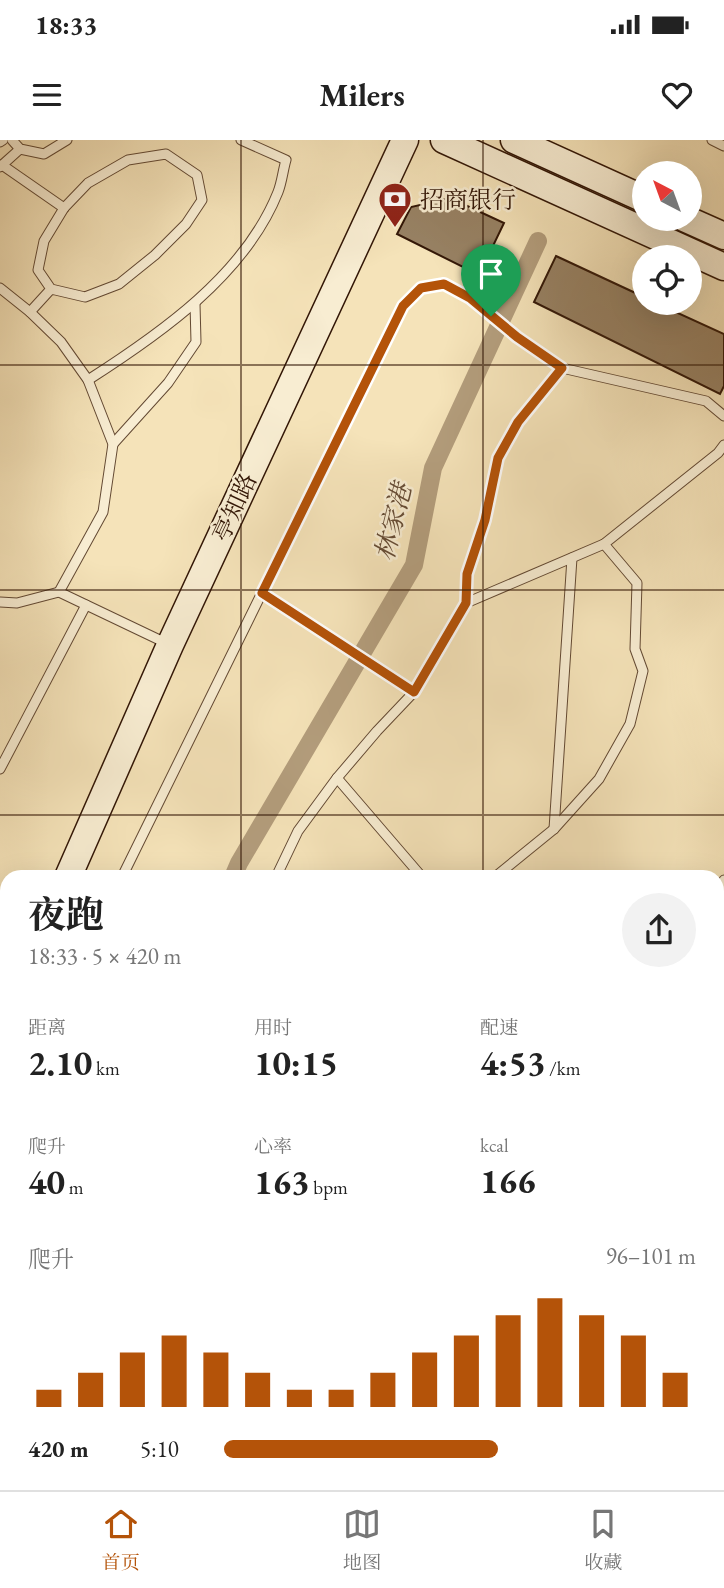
<!DOCTYPE html>
<html lang="zh">
<head>
<meta charset="utf-8">
<style>
	body { margin:0; font-family:"EB Garamond","Noto Serif SC",serif; background:#f2f2f2; color:#222; height:100vh; display:flex; flex-direction:column; font-size:26px; white-space:nowrap }
	* { box-sizing:border-box; margin:0 }
	p { font-size:23px; color:#767676 }
	.icon { flex:none; width:38px; height:38px; fill:none; stroke:currentColor; stroke-width:2; stroke-linecap:round; stroke-linejoin:round }
	.map { position:relative; flex:1; overflow:hidden }
	.side { position:absolute; left:0px; top:730px; width:724px; height:621px; display:flex; flex-direction:column; background:#fff; border-radius:21px 21px 0 0; box-shadow:0 7px 28px #0002 }
	.side>* { flex:none }
	.needle { width:46px; rotate:319deg }
	.tools { position:absolute; left:632px; top:21px; display:grid; gap:14px }
	.tools a { display:grid; place-items:center; width:70px; height:70px; border-radius:50%; background:#fff; box-shadow:0 7px 28px #0002; font-size:35px }
	.pin { position:absolute; display:grid; place-items:center; width:60px; height:60px; color:#fff; margin:-72px -30px; border-radius:50% 50% 50% 0; rotate:-45deg; box-shadow:0 0 7px #0007 }
	.pin .icon { rotate:45deg }
	.round { display:grid; place-items:center; flex:none; width:74px; height:74px; border-radius:37px; background:#f2f2f2 }
	.head { display:flex; align-items:center; justify-content:space-between; height:119px; padding:0 28px }
	h1 { font-size:38px; font-weight:700; line-height:52px }
	.stats { display:grid; grid-template-columns:repeat(3,1fr); gap:10px; height:119px; padding:7px 28px }
	.stats div { display:grid; align-content:center }
	.stats b { font-size:35px; font-weight:700 }
	.stats small { font-size:19px; font-weight:400 }
	.stats p { font-size:19px }
	.chart { height:196px; padding:14px 28px }
	.chart p { display:flex; justify-content:space-between }
	.chart svg { width:100%; height:126px; margin-top:7px; stroke:#b45309; stroke-width:6 }
	ul { padding:0 28px; list-style:none; font-size:23px }
	li { display:grid; grid-template-columns:112px 84px 1fr; align-items:center; height:52px }
	li i { height:18px; border-radius:9px; background:#b45309 }
	.status { display:flex; justify-content:space-between; align-items:center; height:49px; padding:0 35px; background:#fff; direction:ltr }
	.status svg { height:19px; fill:currentColor }
	header { display:flex; justify-content:space-between; align-items:center; height:91px; padding:0 28px; background:#fff; font-size:32px; font-weight:700 }
	.tab-bar { display:flex; justify-content:space-around; align-items:center; height:98px; border-top:2px solid #e0e0e0; background:#fff; font-size:19px; color:#767676 }
	.tab-bar a { display:grid; justify-items:center; gap:4px }
	.tab-bar .active { color:#b45309 }
	.map>svg:first-child { display:block }
</style>
</head>
<body>
<div class="status"><b>18:33</b><svg viewBox="0 0 49 12"><path d="M0 12V9h3v3zM5 12V6h3v6zM10 12V3h3v9zM15 12V0h3v12zM26 1h20v11H26zM47 4h2v5h-2z"/></svg></div>
<header><svg class="icon" aria-label="menu" viewBox="0 0 24 24"><path d="M4 6h16M4 12h16M4 18h16"/></svg>Milers<svg class="icon" aria-label="heart" viewBox="0 0 24 24"><path d="M12 20l-8-8c-3-5 5-10 8-4 3-6 11-1 8 4z"/></svg></header>
<div class="map">
<svg width="724" height="1350" viewBox="0 0 724 1350">
	<rect width="100%" height="100%" fill="#f5e3b9"/>
	<filter id="stains"><feTurbulence type="fractalNoise" baseFrequency=".00286" numOctaves="4"/><feColorMatrix values="0 0 0 0 .2 0 0 0 0 .09 0 0 0 0 .02 0 0 0 .5 -.17"/></filter>
	<radialGradient id="worn" r=".72"><stop offset=".6" stop-color="#630" stop-opacity="0"/><stop offset="1" stop-color="#630" stop-opacity=".3"/></radialGradient>
	<!-- water -->
	<polygon fill="#b39d7c" stroke="#7f674d" stroke-width="2" points="0,775 7,778 7,829 0,828"/>
	<g fill="none" stroke-linecap="round" stroke-linejoin="round">
		<!-- canal -->
		<g stroke="#b39d7c" stroke-width="18">
			<polyline points="233,737 239,723 414,425 433,328 538,101"/>
			<polyline points="0,1272 7,1256"/>
		</g>
	</g>
	<!-- building -->
	<g fill="#978163" stroke="#321606" stroke-width="2">
		<polygon points="450,58 504,83 479,135 397,94 411,67"/>
		<polygon points="556,116 644,157 644,163 656,163 724,194 724,246 720,254 534,162"/>
	</g>
	<g fill="none" stroke-linecap="round" stroke-linejoin="round">
		<defs>
			<g id="lane">
				<polyline points="12,0 20,9 44,14 67,0"/>
				<polyline points="712,0 724,6"/>
				<polyline points="0,2 3,0"/>
				<polyline points="2,25 64,68"/>
				<polyline points="0,27 20,9"/>
				<polyline points="0,148 30,172 61,202 88,240 113,304 103,372 59,452 168,504"/>
				<polyline points="30,172 51,149 38,130 44,101 64,68 88,43 128,20 166,14 197,35 202,60 186,84 155,115 119,144 85,157 51,149"/>
				<path d="M88,240C160,194 245,135 278,52C282,42 283,30 286,20L241,0"/>
				<polyline points="113,304 168,243 196,202 195,164"/>
				<polyline points="262,453 414,552"/>
				<polyline points="0,462 17,463 59,452"/>
				<polyline points="466,463 604,404 718,313 724,305"/>
				<polyline points="0,629 86,465"/>
				<polyline points="337,638 422,737"/>
				<polyline points="554,689 572,418"/>
				<polyline points="122,737 403,166 420,148 444,144 470,158 517,197 562,228 706,261 724,276"/>
				<polyline points="276,737 298,691 337,638 377,591 414,552 466,463 467,434 485,380 498,319 518,282 562,228"/>
				<polyline points="495,737 554,689 599,639 630,584 643,531 635,509 637,443 604,404"/>
				<polyline points="718,755 724,740"/>
				<polyline points="718,791 724,796"/>
				<polyline points="0,1010 7,994"/>
				<polyline points="718,1020 724,1022"/>
				<polyline points="718,1165 724,1164"/>
				<polyline points="0,1232 7,1235"/>
				<polyline points="527,1344 553,1350"/>
				<polyline points="717,1344 724,1346"/>
				<polyline points="19,1350 22,1344"/>
				<polyline points="82,1350 89,1344"/>
				<polyline points="209,1350 221,1344"/>
				<polyline points="479,1350 485,1344"/>
				<polyline points="651,1350 659,1344"/>
			</g>
			<g id="secondary">
				<polyline points="444,0 724,127"/>
				<polyline points="514,0 644,59"/>
				<polyline points="686,79 724,96"/>
				<polyline points="68,737 170,505 405,0"/>
				<polyline points="0,886 7,871"/>
			</g>
		</defs>
		<!-- lane casing -->
		<use href="#lane" stroke="#634933" stroke-width="11"/>
		<!-- secondary casing -->
		<use href="#secondary" stroke="#321606" stroke-width="29"/>
		<!-- lane -->
		<use href="#lane" stroke="#f8edd2" stroke-width="9"/>
		<!-- secondary -->
		<use href="#secondary" stroke="#f8edd2" stroke-width="26"/>
	</g>
	<g fill="none" stroke-linecap="round" stroke-linejoin="round">
		<defs>
			<polygon id="route" points="444,144 470,158 517,197 562,228 518,282 498,318 485,380 467,434 466,463 414,552 262,453 403,166 421,148"/>
		</defs>
		<!-- route casing -->
		<use href="#route" stroke="#fff" stroke-width="14"/>
		<!-- route -->
		<use href="#route" stroke="#b45309" stroke-width="9"/>
	</g>
	<!-- grid -->
	<path fill="none" stroke="#321606" stroke-width="2" stroke-opacity="0.55" d="M241,0V737M483,0V737M0,225H724M0,450H724M0,675H724M0,900H7M718,900H724M0,1125H7M718,1125H724M241,1344V1350M483,1344V1350"/>
	<!-- icons -->
	<defs>
		<symbol id="bank-pin" viewBox="-11 -11 22 30"><path d="M0 17L-7.5 6A9.5 9.5 0 1 1 7.5 6Z" fill="#8f2418" stroke="#f8edd2"/><path d="M-6-4H6V4H-6ZM0-2.3a2.3 2.3 0 1 0 0 4.6a2.3 2.3 0 1 0 0-4.6Z" fill="#fff"/></symbol>
	</defs>
	<g fill-rule="evenodd">
		<use href="#bank-pin" x="376" y="40" width="38" height="52"/>
	</g>
	<g text-anchor="middle" dominant-baseline="central" stroke-width="5" stroke-linejoin="round" paint-order="stroke">
		<!-- poi labels -->
		<g font-size="24" fill="#321606" stroke="#f8edd2" text-anchor="start">
			<text x="420" y="59">招商银行</text>
		</g>
		<!-- street labels -->
		<g font-size="24" fill="#321606" stroke="#f8edd2">
			<text transform="translate(234 367) rotate(-65)">亭知路</text>
		</g>
		<!-- water labels -->
		<g font-size="26" font-style="italic" fill="#664c35" stroke="#f8edd2">
			<text transform="translate(393 382) rotate(-76)">林家港</text>
		</g>
	</g>
	<rect width="100%" height="100%" filter="url(#stains)"/>
	<rect width="100%" height="100%" fill="url(#worn)"/>
</svg>
<div class="tools">
<a><svg class="needle" viewBox="-14 -14 28 28"><path d="M0-13l5 13h-10z" fill="#e53935"/><path d="M0 13l5-13h-10z" fill="#767676"/></svg></a>
<a><svg class="icon" aria-label="locate" viewBox="0 0 24 24"><circle cx="12" cy="12" r="6"/><path d="M12 2v4M12 18v4M2 12h4M18 12h4"/></svg></a>
</div>
<div class="pin" style="left:491px;top:176px;background:#1e9e55"><svg class="icon" aria-label="arrive" viewBox="0 0 24 24"><path d="M6 21V4h12l-3 4 3 4H6"/></svg></div>
<section class="side">
<div class="head"><div><h1>夜跑</h1><p>18:33 · 5 × 420 m</p></div><a class="round"><svg class="icon" aria-label="share" viewBox="0 0 24 24"><path d="M12 15V3M7 8l5-5 5 5M5 13v7h14v-7"/></svg></a></div>
<div class="stats">
<div><p>距离</p><b>2.10<small> km</small></b></div>
<div><p>用时</p><b>10:15</b></div>
<div><p>配速</p><b>4:53<small> /km</small></b></div>
</div>
<div class="stats">
<div><p>爬升</p><b>40<small> m</small></b></div>
<div><p>心率</p><b>163<small> bpm</small></b></div>
<div><p>kcal</p><b>166</b></div>
</div>
<div class="chart"><p><span>爬升</span>96–101 m</p>
<svg viewBox="0 0 160 44" preserveAspectRatio="none"><path d="M5 44V38M15 44V32M25 44V25M35 44V19M45 44V25M55 44V32M65 44V38M75 44V38M85 44V32M95 44V25M105 44V19M115 44V12M125 44V6M135 44V12M145 44V19M155 44V32"/></svg>
</div>
<ul>
<li><b>420 m</b>5:10<i style="width:58%"></i></li>
</ul>
</section>
</div>
<nav class="tab-bar">
<a class="active"><svg class="icon" aria-label="home" viewBox="0 0 24 24"><path d="M3 11l9-7 9 7M6 9v11h12V9"/></svg>首页</a>
<a><svg class="icon" aria-label="map" viewBox="0 0 24 24"><path d="M3 6l6-2 6 2 6-2v14l-6 2-6-2-6 2zM9 4v14M15 6v14"/></svg>地图</a>
<a><svg class="icon" aria-label="saved" viewBox="0 0 24 24"><path d="M7 4h10v16l-5-4-5 4z"/></svg>收藏</a>
</nav>
</body>
</html>
